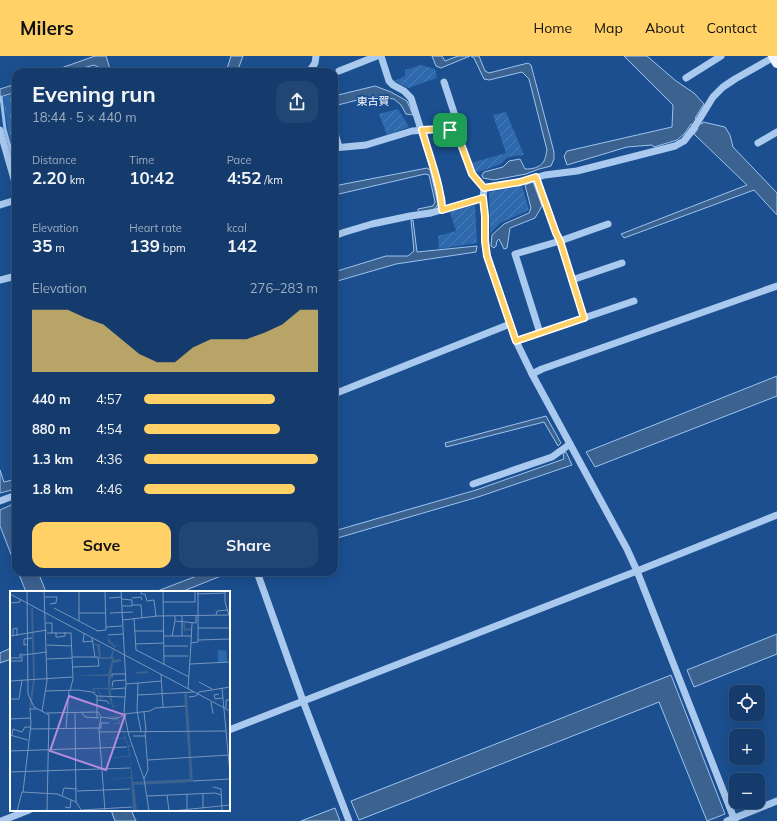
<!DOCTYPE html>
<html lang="en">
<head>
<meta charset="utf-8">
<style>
	body { margin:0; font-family:Mulish,"Noto Sans JP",sans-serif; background:#214673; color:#f1f3f6; height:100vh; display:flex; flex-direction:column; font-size:15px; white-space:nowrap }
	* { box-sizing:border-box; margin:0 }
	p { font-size:13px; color:#9dadc1 }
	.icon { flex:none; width:22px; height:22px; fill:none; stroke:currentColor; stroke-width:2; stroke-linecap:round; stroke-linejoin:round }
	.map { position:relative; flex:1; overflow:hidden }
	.side { position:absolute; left:12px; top:12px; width:326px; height:508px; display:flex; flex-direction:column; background:#143b6b; border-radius:12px; box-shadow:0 4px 16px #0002,0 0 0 1px #33557e }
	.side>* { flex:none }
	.tools { position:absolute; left:729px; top:629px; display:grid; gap:8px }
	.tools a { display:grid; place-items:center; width:36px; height:36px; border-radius:8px; background:#143b6b; box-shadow:0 4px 16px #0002,0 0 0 1px #33557e; font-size:20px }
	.pin { position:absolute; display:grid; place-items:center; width:34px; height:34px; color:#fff; margin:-17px; border-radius:8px; box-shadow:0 2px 6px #0006 }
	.round { display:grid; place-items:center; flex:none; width:42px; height:42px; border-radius:12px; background:#214673 }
	.headline { display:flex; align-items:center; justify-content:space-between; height:68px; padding:0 20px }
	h1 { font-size:22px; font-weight:700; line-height:30px }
	.stats { display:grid; grid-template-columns:repeat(3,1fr); gap:6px; height:68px; padding:4px 20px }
	.stats div { display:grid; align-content:center }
	.stats b { font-size:17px; font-weight:700 }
	.stats small { font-size:11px; font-weight:400 }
	.stats p { font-size:11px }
	.chart { height:112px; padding:8px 20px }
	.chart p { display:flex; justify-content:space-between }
	.chart svg { width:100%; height:72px; margin-top:4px; fill:#ffd166; opacity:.7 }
	.cta { display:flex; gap:8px; margin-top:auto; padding:8px 20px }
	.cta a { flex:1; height:46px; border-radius:12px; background:#ffd166; color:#111; font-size:16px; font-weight:700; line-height:46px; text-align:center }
	.cta a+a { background:#214673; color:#f1f3f6 }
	ul { padding:0 20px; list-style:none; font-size:13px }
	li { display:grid; grid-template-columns:64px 48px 1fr; align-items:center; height:30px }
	li i { height:10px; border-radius:5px; background:#ffd166 }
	header { display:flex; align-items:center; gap:24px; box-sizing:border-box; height:56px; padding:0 20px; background:#ffd166; color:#111 }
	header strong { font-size:19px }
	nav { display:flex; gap:22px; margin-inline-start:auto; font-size:14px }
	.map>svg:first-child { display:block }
</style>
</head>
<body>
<header>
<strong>Milers</strong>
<nav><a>Home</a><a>Map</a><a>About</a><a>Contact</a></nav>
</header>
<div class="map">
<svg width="777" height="765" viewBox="0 0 777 765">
	<defs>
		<pattern id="cemetery-stones" width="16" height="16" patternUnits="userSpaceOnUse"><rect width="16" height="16" fill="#2e69ad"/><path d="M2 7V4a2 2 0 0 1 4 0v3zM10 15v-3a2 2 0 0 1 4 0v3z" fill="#4d80b9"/></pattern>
		<pattern id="garden-furrows" width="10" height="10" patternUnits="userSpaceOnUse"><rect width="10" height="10" fill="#2e69ad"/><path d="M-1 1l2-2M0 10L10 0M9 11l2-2" fill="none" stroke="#4d80b9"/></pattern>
	</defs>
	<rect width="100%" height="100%" fill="#1b4f8f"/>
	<!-- cemetery -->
	<polygon fill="url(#cemetery-stones)" points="16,37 16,103 8,75 3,41"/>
	<!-- garden -->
	<g fill="url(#garden-furrows)">
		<polygon points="421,9 435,13 437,22 408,32 394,25 405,20 405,14"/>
		<polygon points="398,53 409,71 387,79 379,58"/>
		<polygon points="506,56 524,99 508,101 501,108 476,117 471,107 506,97 493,59"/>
		<polygon points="522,130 529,154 500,167 490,178 489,136"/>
		<polygon points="475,149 477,187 439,193 438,180 456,175 450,156"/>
	</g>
	<!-- water -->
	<g fill="#3c6290" stroke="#9cc4f0">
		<polygon points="95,0 106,0 111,16 101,16 100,12 94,9 72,15 70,16 50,16"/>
		<polygon points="231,0 243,0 237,16 226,16"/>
		<polygon points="432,0 442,0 445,5 458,0 470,0 441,12 436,10"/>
		<path d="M471,0H479L485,15L489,17L528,7L531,9L554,96V103L551,110L539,113L526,118L494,124L483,122L482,119L484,116L503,111L509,105L520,103L525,113C532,113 540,112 544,105C546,102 546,97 547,94L529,23L522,16L489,24L484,23L474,2Z"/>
		<polygon points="624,0 647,0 676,25 694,37 704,48 695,62 702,68 703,66 725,71 730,79 733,91 777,137 777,159 754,134 624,182 621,178 747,129 694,78 698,73 691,68 685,77 677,84 654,91 652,89 627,91 567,109 564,100 567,95 672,71 673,49"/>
		<polygon points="16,28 16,36 0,41 0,33"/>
		<polygon points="375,30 391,36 407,45 413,59 406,58 401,49 394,43 373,40 334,50 334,40"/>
		<polygon points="427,112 430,114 438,148 435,153 420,156 418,155 418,153 433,150 435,146 429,119 425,118 339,138 334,138 334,130"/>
		<polygon points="533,126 542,150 535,162 510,172 507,192 504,193 499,183 497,185 496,190 494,192 491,190 492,179 504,168 529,157 531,152 525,129"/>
		<polygon points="411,164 413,164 417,196 477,190 476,196 396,208 334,226 334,216 386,200 408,200 414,195"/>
		<polygon points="777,320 777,340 595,411 586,396"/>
		<polygon points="546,360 561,387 558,390 544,366 446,391 445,387"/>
		<polygon points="566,396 572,409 478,441 334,483 334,475 476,434 564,403 563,397"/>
		<polygon points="0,414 4,426 16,423 16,433 0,437"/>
		<polygon points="11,449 16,462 16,511 0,470 0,454"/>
		<polygon points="18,516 38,516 46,536 26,536"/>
		<polygon points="207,516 231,516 181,536 155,536"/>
		<polygon points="777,578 777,598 694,631 687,614"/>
		<polygon points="11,592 11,603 0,607 0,597"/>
		<polygon points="671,619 725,758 707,765 659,646 359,764 351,745"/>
		<polygon points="335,752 340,765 301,765"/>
		<polygon points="111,754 131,754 136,765 115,765"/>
	</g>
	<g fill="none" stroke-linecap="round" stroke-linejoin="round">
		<!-- stream -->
		<polyline stroke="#9cc4f0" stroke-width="3" points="1,41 5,73 16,112"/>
		<!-- minor -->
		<g stroke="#a9c9ee" stroke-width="7">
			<polyline points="381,0 389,25 393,29 404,35 411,42 434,115 442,144 442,154"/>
			<polyline points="339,15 377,0"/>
			<polyline points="295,16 302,15 306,16"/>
			<polyline points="309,16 315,7 316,0"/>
			<polyline points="686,22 721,0"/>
			<polyline points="444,26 460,75 458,80"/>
			<polyline points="0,74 16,130"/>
			<polyline points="334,74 339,91"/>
			<polyline points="758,87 777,76"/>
			<polyline points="334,92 366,89 412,75 442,73 450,74 458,80 472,118 484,132 483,142 485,161 485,185 487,200 516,285 532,318 627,493 637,515 735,765"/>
			<polyline points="536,121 556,177 560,185 584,262"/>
			<polyline points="484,132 520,126 545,119 577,115 675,90 684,85 694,72 713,41 723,31 735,23 774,1"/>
			<polyline points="0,149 16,144"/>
			<polyline points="334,180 345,176 372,168 410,160 431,157 483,142"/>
			<polyline points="0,224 16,220"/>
			<polyline points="572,224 622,207"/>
			<polyline points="540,277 515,198 560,185 608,168"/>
			<polyline points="516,285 634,245"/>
			<polyline points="532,318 542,313 777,230"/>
			<polyline points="334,338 510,268"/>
			<polyline points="473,428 552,401 570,388"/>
			<polyline points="0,445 16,439"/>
			<polyline points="257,516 303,645 349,765"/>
			<polyline points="229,674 637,515 777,459"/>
			<polyline points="1,765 29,754"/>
			<polyline points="727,765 777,745"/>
		</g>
		<!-- major -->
		<polyline stroke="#f0f6ff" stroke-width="10" points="773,0 777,7"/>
	</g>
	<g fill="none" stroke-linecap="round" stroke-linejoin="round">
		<defs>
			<path id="route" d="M442,73L450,74L458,80L472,118L484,132L520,126L536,121L556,177L560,185L584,262L516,285L487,200L485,185V160L483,142L442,154C441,129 429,99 422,74Z"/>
		</defs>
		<!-- route casing -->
		<use href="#route" stroke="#fff" stroke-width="8"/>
		<!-- route -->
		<use href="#route" stroke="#ffd166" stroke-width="5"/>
	</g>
	<g text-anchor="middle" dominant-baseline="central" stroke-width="3.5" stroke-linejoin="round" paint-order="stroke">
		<!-- neighbourhood labels -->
		<g font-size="11" fill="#fff" stroke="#1b4f8f">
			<text x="373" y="45">東古賀</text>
		</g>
	</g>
	<!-- overview -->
	<g transform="translate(10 535)">
		<rect width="220" height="220" fill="#1b4f8f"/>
		<path d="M208,59L216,60L217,71L208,72Z" fill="#2e69ad"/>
		<path d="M97,46L105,55L112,53L105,56L103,64L104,69L109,68L112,70L103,72L100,95L103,115L113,113L103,116L113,138V140L110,133H99L109,132L107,128L97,126L106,125L100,110L98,98H89L88,101L91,102V106H93V110L92,107L89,109L91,103L88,102V98H84L86,102H83V97H98V85H63L98,83L102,68H89L87,55L83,53H90L91,66H100L104,56L98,51ZM177,102L183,191L124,194L127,220H123L121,187L94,189L121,186L120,166L93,167L119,165L118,156L115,148H91L114,147V141L118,154H122L119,156L123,191L180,188L174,103Z" fill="#3c6290"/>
		<path fill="none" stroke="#3c6290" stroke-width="2" d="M174,32L175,39L181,38M126,82L138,81M20,119L24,87L22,17"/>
		<path fill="none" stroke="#7695bc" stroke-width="1" d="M17,0L18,103L24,116L39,124L37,220M69,0V30M111,0L116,93L114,122L119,145L134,188L139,220M131,0V3H135L137,10L144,9L146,25M153,0L154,74M215,0V11L219,24M0,3L220,120M187,3L215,2M35,6H47L46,12L40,13M99,7L111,6M122,7L131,6L132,9M111,8L122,9V15H112M153,11H185V0M1,12L10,11V8M122,14H131L132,27M44,17L88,40M69,22H96M100,22L123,21M206,24L207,20L218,19M165,25V30L186,32V24M172,25V45M124,27L126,59L179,86M113,29L147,25L220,24M36,32H42V42M96,36L112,35M188,37H220M87,40L96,39L95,0M125,40H154M46,41V46H49L55,45V41M37,42H61L63,88L60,100M74,43L73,51L83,50M98,44L113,43M0,45L37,39M3,45V38L7,37V45M154,45H182M162,45L165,30M82,47L85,66M188,49L220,48M181,52L182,32M18,53L14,54V48L22,47M125,53L154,52M37,54L62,55M154,55H178M13,64L37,61M154,65H178M0,67H10V63H12V70H0M37,68L62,67M180,73L220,71M62,76L89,75L88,66H62M151,83L153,116M102,86V83H115M0,90L62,86M189,91L202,98M128,92L151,90M116,93L128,92L127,120L131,140M102,96L103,90L115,89M212,97L220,183M101,98L116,97M178,98L181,52L188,51V0M36,100L67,99L82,101L87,105L115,106M209,103L204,104L205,108L213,107M127,104L184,101M87,105V127M179,106L186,105L189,101L220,96M0,108H9L12,89M87,109L97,110L99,113M201,111L203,123M216,117V109H219L220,112M32,120L37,90L34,0M88,121L91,126L89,138L95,220M134,121L136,140M37,122L88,121M65,122L66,211M72,122L75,126L89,127M114,123L140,120L145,117L175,115M91,126L105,128L115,124M0,128L20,127M56,137L59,100M21,138L89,137M91,138V132H99M89,141L216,140M0,144L18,149M2,144L3,138L12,141L15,136H21M123,145H136M0,160L117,156M138,169L219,164M0,181L120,177M134,188L138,179L135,140M183,190L220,188M203,196L211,198L212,220M67,200L120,198M13,201L21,133L20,118H26M193,202V217M177,203V219M157,204L159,220M52,205L54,197L67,198M137,205L205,202L211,204M55,216L60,217L61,209M72,219L122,216M7,220L12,201L47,203L66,211L72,220M162,220L220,214"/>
		<path fill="#b68bdc" fill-opacity="0.15" stroke="#b68bdc" stroke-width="2" d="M59,105L115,124L96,179L40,160Z"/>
		<rect width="220" height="220" fill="none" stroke="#fff" stroke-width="2"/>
	</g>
</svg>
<div class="tools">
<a><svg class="icon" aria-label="locate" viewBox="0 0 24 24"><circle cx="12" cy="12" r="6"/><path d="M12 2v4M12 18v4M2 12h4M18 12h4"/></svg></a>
<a>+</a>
<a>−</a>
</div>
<div class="pin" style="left:450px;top:74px;background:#1e9e55"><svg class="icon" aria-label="arrive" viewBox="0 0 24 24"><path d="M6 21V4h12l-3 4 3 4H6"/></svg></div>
<section class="side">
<div class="headline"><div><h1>Evening run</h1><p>18:44 · 5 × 440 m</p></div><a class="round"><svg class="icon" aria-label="share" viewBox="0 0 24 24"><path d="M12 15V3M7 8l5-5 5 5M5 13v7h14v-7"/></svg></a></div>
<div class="stats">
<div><p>Distance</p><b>2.20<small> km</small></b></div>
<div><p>Time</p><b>10:42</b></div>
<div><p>Pace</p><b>4:52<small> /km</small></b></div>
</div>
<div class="stats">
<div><p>Elevation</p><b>35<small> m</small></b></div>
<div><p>Heart rate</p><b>139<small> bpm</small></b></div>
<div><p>kcal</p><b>142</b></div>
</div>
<div class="chart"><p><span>Elevation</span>276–283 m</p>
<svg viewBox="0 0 160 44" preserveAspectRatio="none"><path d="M0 44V6L10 6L20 6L30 11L40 15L50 24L60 33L70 38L80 38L90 29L100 24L110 24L120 24L130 20L140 15L150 6L160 6V44z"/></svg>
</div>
<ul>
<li><b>440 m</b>4:57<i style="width:75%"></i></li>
<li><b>880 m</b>4:54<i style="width:78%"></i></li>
<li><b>1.3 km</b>4:36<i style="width:100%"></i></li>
<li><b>1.8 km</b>4:46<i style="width:87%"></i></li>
</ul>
<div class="cta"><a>Save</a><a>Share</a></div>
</section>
</div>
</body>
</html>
